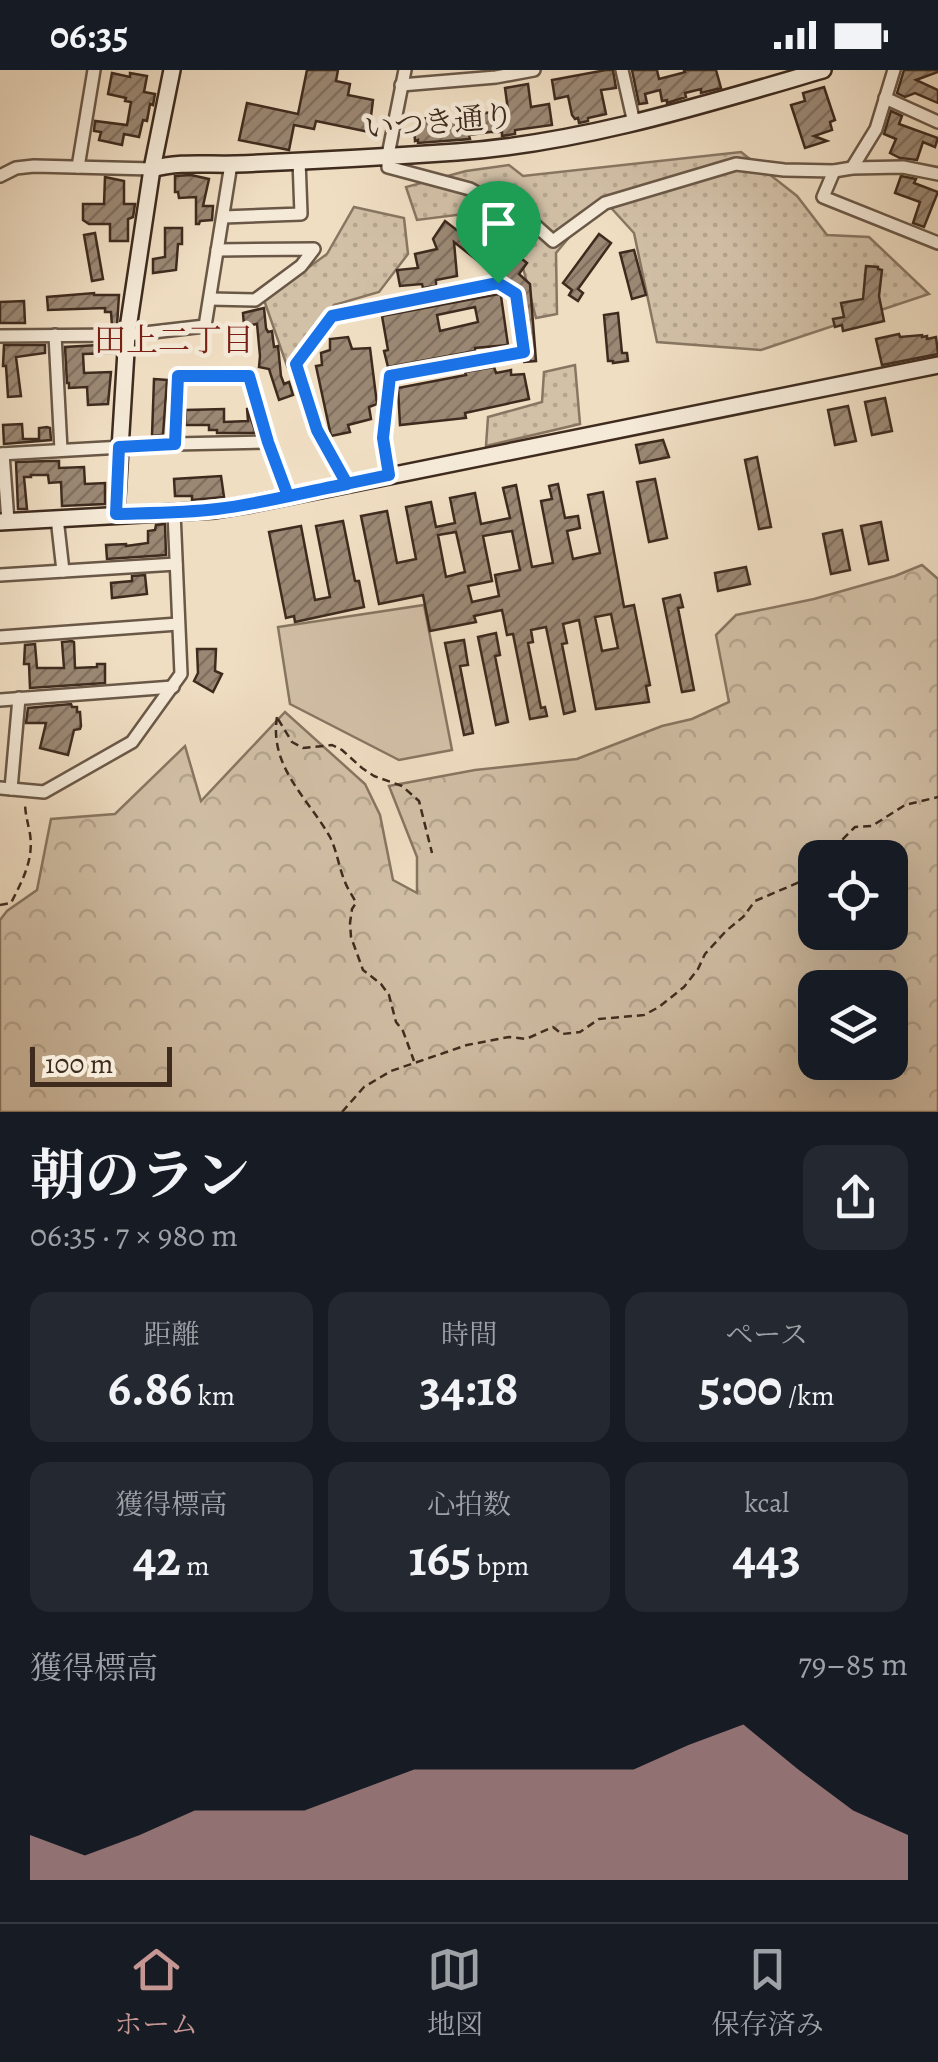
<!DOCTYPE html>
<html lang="ja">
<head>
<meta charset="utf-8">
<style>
	body { margin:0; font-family:Alegreya,"Noto Serif JP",serif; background:#242831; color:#f1f3f6; height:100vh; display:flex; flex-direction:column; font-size:38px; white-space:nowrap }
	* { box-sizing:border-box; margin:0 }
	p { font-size:32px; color:#9ea1a6 }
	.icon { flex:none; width:55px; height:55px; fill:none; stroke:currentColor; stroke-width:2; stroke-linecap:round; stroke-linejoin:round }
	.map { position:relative; height:1042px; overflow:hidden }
	.side { display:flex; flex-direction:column; background:#171b24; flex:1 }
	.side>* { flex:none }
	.tools { position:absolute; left:798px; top:770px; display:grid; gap:20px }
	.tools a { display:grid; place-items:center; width:110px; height:110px; border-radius:20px; background:#171b24; box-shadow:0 10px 40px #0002; font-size:50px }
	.scale { position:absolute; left:30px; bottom:25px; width:142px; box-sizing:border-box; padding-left:10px; border:5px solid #3e2b1e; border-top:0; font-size:28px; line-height:35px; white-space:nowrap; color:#3e2b1e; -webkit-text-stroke:8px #f5ead8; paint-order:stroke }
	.pin { position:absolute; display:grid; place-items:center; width:85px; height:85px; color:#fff; margin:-102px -42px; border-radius:50% 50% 50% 0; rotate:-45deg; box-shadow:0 0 10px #0007 }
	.pin .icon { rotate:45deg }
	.round { display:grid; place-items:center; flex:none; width:105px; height:105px; border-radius:20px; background:#242831 }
	.overview { display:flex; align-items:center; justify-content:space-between; height:170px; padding:0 30px }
	h1 { font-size:55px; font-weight:700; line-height:75px }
	.figures { display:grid; grid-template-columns:repeat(3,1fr); gap:15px; height:170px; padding:10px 30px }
	.figures div { display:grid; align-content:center; border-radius:20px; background:#242831; text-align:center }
	.figures b { font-size:50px; font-weight:700 }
	.figures small { font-size:28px; font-weight:400 }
	.figures p { font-size:28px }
	.chart { height:280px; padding:20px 30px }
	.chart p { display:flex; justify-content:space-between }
	.chart svg { width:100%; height:180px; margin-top:10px; fill:#c59692; opacity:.7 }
	.status { display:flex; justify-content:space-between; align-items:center; height:70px; padding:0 50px; background:#171b24; direction:ltr }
	.status svg { height:28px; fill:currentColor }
	.dock { display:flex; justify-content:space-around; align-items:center; height:140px; border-top:2px solid #363941; background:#171b24; font-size:28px; color:#9ea1a6 }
	.dock a { display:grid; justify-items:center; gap:5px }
	.dock .active { color:#c59692 }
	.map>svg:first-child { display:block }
</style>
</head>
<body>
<div class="status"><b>06:35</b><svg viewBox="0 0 49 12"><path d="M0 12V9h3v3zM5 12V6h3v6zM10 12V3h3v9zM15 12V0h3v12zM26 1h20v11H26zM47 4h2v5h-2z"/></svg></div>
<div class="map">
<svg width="938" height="1042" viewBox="0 0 938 1042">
	<defs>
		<pattern id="grass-dots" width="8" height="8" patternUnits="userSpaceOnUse" patternTransform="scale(2.5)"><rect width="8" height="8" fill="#d2c0a7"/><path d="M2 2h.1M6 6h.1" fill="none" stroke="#b5a58f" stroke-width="1.8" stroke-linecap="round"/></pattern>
		<pattern id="forest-crowns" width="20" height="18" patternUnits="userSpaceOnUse" patternTransform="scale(2.5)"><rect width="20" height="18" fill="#d2c0a7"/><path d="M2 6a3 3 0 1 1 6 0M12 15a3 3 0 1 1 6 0" fill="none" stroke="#b5a58f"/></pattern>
		<pattern id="building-hatch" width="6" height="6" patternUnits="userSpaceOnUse" patternTransform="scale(2.5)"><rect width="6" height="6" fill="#9b8874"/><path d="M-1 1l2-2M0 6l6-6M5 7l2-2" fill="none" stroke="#806f5f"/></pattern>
	</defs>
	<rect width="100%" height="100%" fill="#f0dec3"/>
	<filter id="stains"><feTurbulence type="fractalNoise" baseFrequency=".002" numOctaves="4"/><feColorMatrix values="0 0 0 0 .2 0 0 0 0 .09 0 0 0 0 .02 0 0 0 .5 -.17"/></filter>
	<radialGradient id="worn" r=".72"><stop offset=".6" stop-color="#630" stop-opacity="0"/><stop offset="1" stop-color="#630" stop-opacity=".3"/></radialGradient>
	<!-- grass -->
	<g fill="url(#grass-dots)" stroke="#887662" stroke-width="2.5">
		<polygon points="741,82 797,126 827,165 869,167 929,224 761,280 657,272 634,163 602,128 556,183 557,244 536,248 520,186 464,144 417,150 406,117 466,101 509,95 523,106"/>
		<polygon points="354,137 404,148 408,184 379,222 334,235 287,296 264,230 327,184"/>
		<polygon points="575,295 580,354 486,376 488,347 542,332 544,302"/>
	</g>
	<!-- forest -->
	<path fill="url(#forest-crowns)" stroke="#887662" stroke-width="2.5" fill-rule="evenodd" d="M922,495L938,509V1042H0V850L7,841L37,820L51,749L115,744L185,676L201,731L285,642L365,714L380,745L393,810L417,823V787L389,716L475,700L577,689L662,656L692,649L729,632L716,565L736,545L814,529L895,506ZM815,788H890V862H815ZM815,918H890V992H815Z"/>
	<!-- pitch -->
	<polygon fill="#d2c0a7" stroke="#887662" stroke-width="2.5" points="424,535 452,680 399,690 290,634 278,557"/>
	<!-- building -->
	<g fill="url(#building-hatch)" stroke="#3e2b1e" stroke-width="2.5" fill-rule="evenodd">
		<polygon points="307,0 338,0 336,11 350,14 348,25 373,30 369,62 316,51 314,59 294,55 289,80 239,70 247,33 298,44"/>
		<polygon points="606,0 613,0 616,18 601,20 606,44 588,48 588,51 579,53 578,48 575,49 572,45 568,26 555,29 552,10"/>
		<polygon points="632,0 657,0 659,9 682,3 685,2 684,0 716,0 721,18 701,23 701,19 685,23 686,27 667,33 667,30 662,31 660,20 645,24 647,33 639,34"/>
		<polygon points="904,0 938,0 938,2 916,10 938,20 938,33 915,23 905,27 897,23"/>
		<polygon points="112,3 130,7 130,3 147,6 144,22 155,24 153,35 150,34 147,51 143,50 139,67 124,64 122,75 99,70 101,62 94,61 95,51 127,55 131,32 125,31 126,28 108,24"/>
		<polygon points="528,14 531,37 549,34 552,55 515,60 515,64 502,66 502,62 490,62 469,65 470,69 418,73 418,70 415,71 414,57 416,57 416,51 419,51 419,49 506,41 508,40 505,18"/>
		<polygon points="824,17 835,50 830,52 832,60 814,66 827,71 805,78 791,35 805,31 803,23"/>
		<polygon points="891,41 902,46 899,54 938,68 935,77 923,72 917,90 900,88 890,83 896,69 884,64"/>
		<polygon points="191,105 209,109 203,136 213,136 212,150 200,151 199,154 196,154 196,127 179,128 178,122 175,122 175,106"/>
		<polygon points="901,106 916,109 914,113 938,122 924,157 913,153 920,132 895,123"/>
		<polygon points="105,107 124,111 124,134 135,134 133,147 128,149 128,171 110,171 110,154 89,154 83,150 83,134 104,134"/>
		<polygon points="445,151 484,181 478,191 454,172 457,206 436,210 436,216 423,218 422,214 400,216 397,200 418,198 415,184 437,179 433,169"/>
		<polygon points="165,158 182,158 182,174 178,174 176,200 153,203 153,189 165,187"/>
		<polygon points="95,163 103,209 92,211 84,165"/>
		<polygon points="599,164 611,173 578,219 583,223 578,231 569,225 572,220 563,213"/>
		<polygon points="634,180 646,225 632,229 620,183"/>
		<polygon points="512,181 527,193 519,204 530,214 536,291 523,292 530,289 532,282 524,220 495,202"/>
		<polygon points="866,196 878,197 878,199 882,200 879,226 884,251 843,261 842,255 835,257 833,249 844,247 841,233 863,229"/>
		<polygon points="94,223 94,225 119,225 117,256 112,256 111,242 105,242 105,238 48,240 47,227"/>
		<path d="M499,224L501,226L508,275L475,278V281L388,297L384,281L388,280L382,246ZM475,237L478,252L440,261L437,245Z"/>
		<polygon points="24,231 25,253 0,253 0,232"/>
		<polygon points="264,238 266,258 268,262 272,261 274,277 278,276 281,306 284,314 289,312 293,325 279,330 269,299 259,297 260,286 257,254 244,256 243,243"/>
		<polygon points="618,243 622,283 627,283 628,291 613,293 613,291 608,291 604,245"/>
		<polygon points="899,264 900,267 922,265 922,267 927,266 927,269 936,267 938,284 882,295 876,269"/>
		<polygon points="348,267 352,279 370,278 377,334 369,337 371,349 348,355 350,362 331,366 316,296 322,295 321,283 330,280 330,269"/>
		<polygon points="115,274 115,283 83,284 84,303 111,302 108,334 88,335 87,317 69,318 69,313 67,313 65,277"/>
		<polygon points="4,275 45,275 45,283 16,287 21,326 8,327 6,296 3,296"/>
		<polygon points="494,297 496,303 511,300 511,305 524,304 529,329 465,343 466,348 400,355 398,318 466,305 465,302"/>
		<polygon points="154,309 167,310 163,365 152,366"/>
		<polygon points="885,328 892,361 872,365 865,332"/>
		<polygon points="848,336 856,371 835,375 828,340"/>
		<polygon points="247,338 256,363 217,363 217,360 209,360 209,355 185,355 186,340 224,339 224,352 248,351"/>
		<polygon points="22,354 23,369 39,369 39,358 47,357 50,358 51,370 4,374 3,355"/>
		<polygon points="663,370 669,387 640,393 636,375"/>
		<polygon points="757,387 771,457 759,459 745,390"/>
		<polygon points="50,391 59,391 59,398 84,397 85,414 105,413 105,434 62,436 61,412 49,413 48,405 31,405 31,407 24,407 27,439 18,439 16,392"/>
		<polygon points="221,406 224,427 192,430 192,426 175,426 174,409"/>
		<polygon points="655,409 667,468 649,472 637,412"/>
		<path d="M558,414L565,448L578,446L580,458L567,461L573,489L600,483L588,425L603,422L624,537L634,535L650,615L646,616L649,632L596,639L579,550L563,554L567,573L562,574L575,641L564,644L546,557L531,560L533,572L528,573L541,638L545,637L547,646L530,649L513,564L507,565L502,540L474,546L476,552L430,561L423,525L379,534L361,446L387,441L397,493L416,489L406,437L431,432L436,457L455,453L450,428L475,423L481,454L510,448L503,418L516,415L532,497L553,493L541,431L552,429L549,416ZM512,461L520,500L495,505L499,526L472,532L468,516L492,511L483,466ZM456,462L465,502L446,507L438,465ZM611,544L618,578L602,581L595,547Z"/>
		<polygon points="343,451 355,511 359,511 364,537 295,552 294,546 286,548 269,462 301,456 315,530 330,527 316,456"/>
		<polygon points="881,452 888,490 869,494 861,456"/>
		<polygon points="165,454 166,485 107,489 106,475 126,474 126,476 148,473 148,461 155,460 156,455"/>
		<polygon points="842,460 850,500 831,504 823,464"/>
		<polygon points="746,497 750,514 718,521 715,503"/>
		<polygon points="145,505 147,524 112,528 111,513 132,511 132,506"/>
		<polygon points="680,525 683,537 678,538 694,620 682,622 663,529"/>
		<polygon points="496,563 500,585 495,586 508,652 496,655 478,567"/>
		<polygon points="464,570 468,595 460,596 473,663 464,665 445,573"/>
		<polygon points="72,571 74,572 75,598 97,597 97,594 105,594 105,613 30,618 29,594 24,594 25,575 35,574 37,598 64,598 62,572"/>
		<polygon points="197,579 216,579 215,601 222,604 213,622 194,611 198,603"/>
		<polygon points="71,634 72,637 77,637 77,642 80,642 81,656 80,659 74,660 68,685 40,678 46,653 26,653 28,638"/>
	</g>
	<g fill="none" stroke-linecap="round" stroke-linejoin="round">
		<defs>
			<g id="street">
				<polyline points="405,0 388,85 388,97 470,119 535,155 553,171 605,133 736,94 784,100 834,101 852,98 903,97 938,104"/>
				<polyline points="622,0 634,53"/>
				<polyline points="401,15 496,7 534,0"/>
				<polyline points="885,28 938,52"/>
				<polyline points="78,97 94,0"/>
				<polyline points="852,98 876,59 894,0"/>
				<polyline points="834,101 823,127 938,173"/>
				<polyline points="0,106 16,98 34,96 152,99"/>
				<polyline points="223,147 301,144 299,90"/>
				<polyline points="210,229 255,230 301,196 314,179 217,180"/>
				<polyline points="55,265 61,380"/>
				<polyline points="0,266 127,265 205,256 231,94"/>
				<polyline points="175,374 178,307 249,306 268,372 288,426"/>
				<polyline points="0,384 175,374 268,372"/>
				<polyline points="3,384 8,451"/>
				<polyline points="347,414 317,360 296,294 332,246 498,213 516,224 523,282 390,306 383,368 389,405"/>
				<polyline points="57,448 63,501"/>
				<polyline points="0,505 176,494"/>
				<polyline points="0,567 178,554"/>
				<polyline points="0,630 173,617"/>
				<polyline points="0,718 44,722 132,672 181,604 174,442"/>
				<polyline points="11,719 19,628"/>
			</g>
			<g id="secondary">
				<path d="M152,99C180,91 207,95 236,94C310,91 384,87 457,82C582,73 703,35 823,0"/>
				<polyline points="116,444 127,265 152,99 172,0"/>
				<polyline points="0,452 215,440 246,435 938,295"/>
			</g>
		</defs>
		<!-- street casing -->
		<use href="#street" stroke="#6a5847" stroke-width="16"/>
		<!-- secondary casing -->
		<use href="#secondary" stroke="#3e2b1e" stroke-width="20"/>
		<!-- path -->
		<g stroke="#3e2b1e" stroke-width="2.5" stroke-dasharray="8 5" stroke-linecap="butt">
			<path d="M277,647C269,697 308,728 330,767C337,781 339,798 345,812C348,820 353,826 356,833L352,839L350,853L351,867L363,900L381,914L389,925L396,952L403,961L414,991"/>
			<polyline points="278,649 292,672 303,678 332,675 342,680 362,698 374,706 402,716 419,731 432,783"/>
			<polyline points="824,788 855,757 872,756 905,735 938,727"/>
			<path d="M0,835L11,833C22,811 34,790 30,764C28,753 25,744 25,732"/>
			<polyline points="342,1042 364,1017 391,1001 467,975 509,967 526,969 553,957 562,964 580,962 599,949 644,945 659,937 684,917 698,899 705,884 726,861 743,847 755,831 802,811 815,798"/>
		</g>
		<!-- street -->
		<use href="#street" stroke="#f5ead8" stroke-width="11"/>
		<!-- secondary -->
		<use href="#secondary" stroke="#f5ead8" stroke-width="15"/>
	</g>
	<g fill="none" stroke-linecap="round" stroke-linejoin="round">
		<defs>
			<path id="route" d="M498,213L516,224L524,282L390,306L383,368L389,405L288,426L268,372L249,306H178L175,374L119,377L116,444C149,443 184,443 217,439C260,434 304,422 347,414L317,360L296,294L332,246L498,213"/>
		</defs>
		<!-- route casing -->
		<use href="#route" stroke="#fff" stroke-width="20"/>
		<!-- route -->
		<use href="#route" stroke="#1a73e8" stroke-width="12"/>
	</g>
	<g text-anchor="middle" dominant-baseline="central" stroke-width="9" stroke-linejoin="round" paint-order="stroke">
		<!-- street labels -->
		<g font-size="30" fill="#3e2b1e" stroke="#f5ead8">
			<text transform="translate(439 52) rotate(-5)">いつき通り</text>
		</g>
		<!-- neighbourhood labels -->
		<g font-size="32" fill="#7a1f14" stroke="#f5ead8">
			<text x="174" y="270">田上二丁目</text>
		</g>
	</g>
	<rect width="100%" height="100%" filter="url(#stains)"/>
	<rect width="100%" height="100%" fill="url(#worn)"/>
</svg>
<div class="tools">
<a><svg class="icon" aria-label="locate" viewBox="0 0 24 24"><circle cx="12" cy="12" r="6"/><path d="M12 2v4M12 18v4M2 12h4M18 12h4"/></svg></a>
<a><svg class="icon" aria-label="layers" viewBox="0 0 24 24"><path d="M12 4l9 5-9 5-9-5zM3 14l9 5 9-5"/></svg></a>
</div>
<div class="scale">100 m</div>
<div class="pin" style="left:498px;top:213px;background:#1e9e55"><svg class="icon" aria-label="arrive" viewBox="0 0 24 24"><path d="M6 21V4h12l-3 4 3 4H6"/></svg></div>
</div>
<section class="side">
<div class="overview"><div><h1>朝のラン</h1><p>06:35 · 7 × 980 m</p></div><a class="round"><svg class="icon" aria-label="share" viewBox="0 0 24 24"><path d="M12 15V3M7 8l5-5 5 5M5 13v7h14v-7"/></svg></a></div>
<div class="figures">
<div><p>距離</p><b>6.86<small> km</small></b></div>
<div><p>時間</p><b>34:18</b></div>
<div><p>ペース</p><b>5:00<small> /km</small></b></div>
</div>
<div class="figures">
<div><p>獲得標高</p><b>42<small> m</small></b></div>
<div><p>心拍数</p><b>165<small> bpm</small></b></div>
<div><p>kcal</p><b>443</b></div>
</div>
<div class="chart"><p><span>獲得標高</span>79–85 m</p>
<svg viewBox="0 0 160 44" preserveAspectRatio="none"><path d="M0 44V33L10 38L20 33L30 27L40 27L50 27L60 22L70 17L80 17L90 17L100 17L110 17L120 11L130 6L140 17L150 27L160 33V44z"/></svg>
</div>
</section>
<nav class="dock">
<a class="active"><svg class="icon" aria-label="home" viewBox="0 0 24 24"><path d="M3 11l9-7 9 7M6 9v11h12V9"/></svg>ホーム</a>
<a><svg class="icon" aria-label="map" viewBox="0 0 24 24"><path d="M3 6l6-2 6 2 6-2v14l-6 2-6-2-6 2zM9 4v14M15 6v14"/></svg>地図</a>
<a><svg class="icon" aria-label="saved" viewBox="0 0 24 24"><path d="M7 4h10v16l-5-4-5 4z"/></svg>保存済み</a>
</nav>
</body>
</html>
